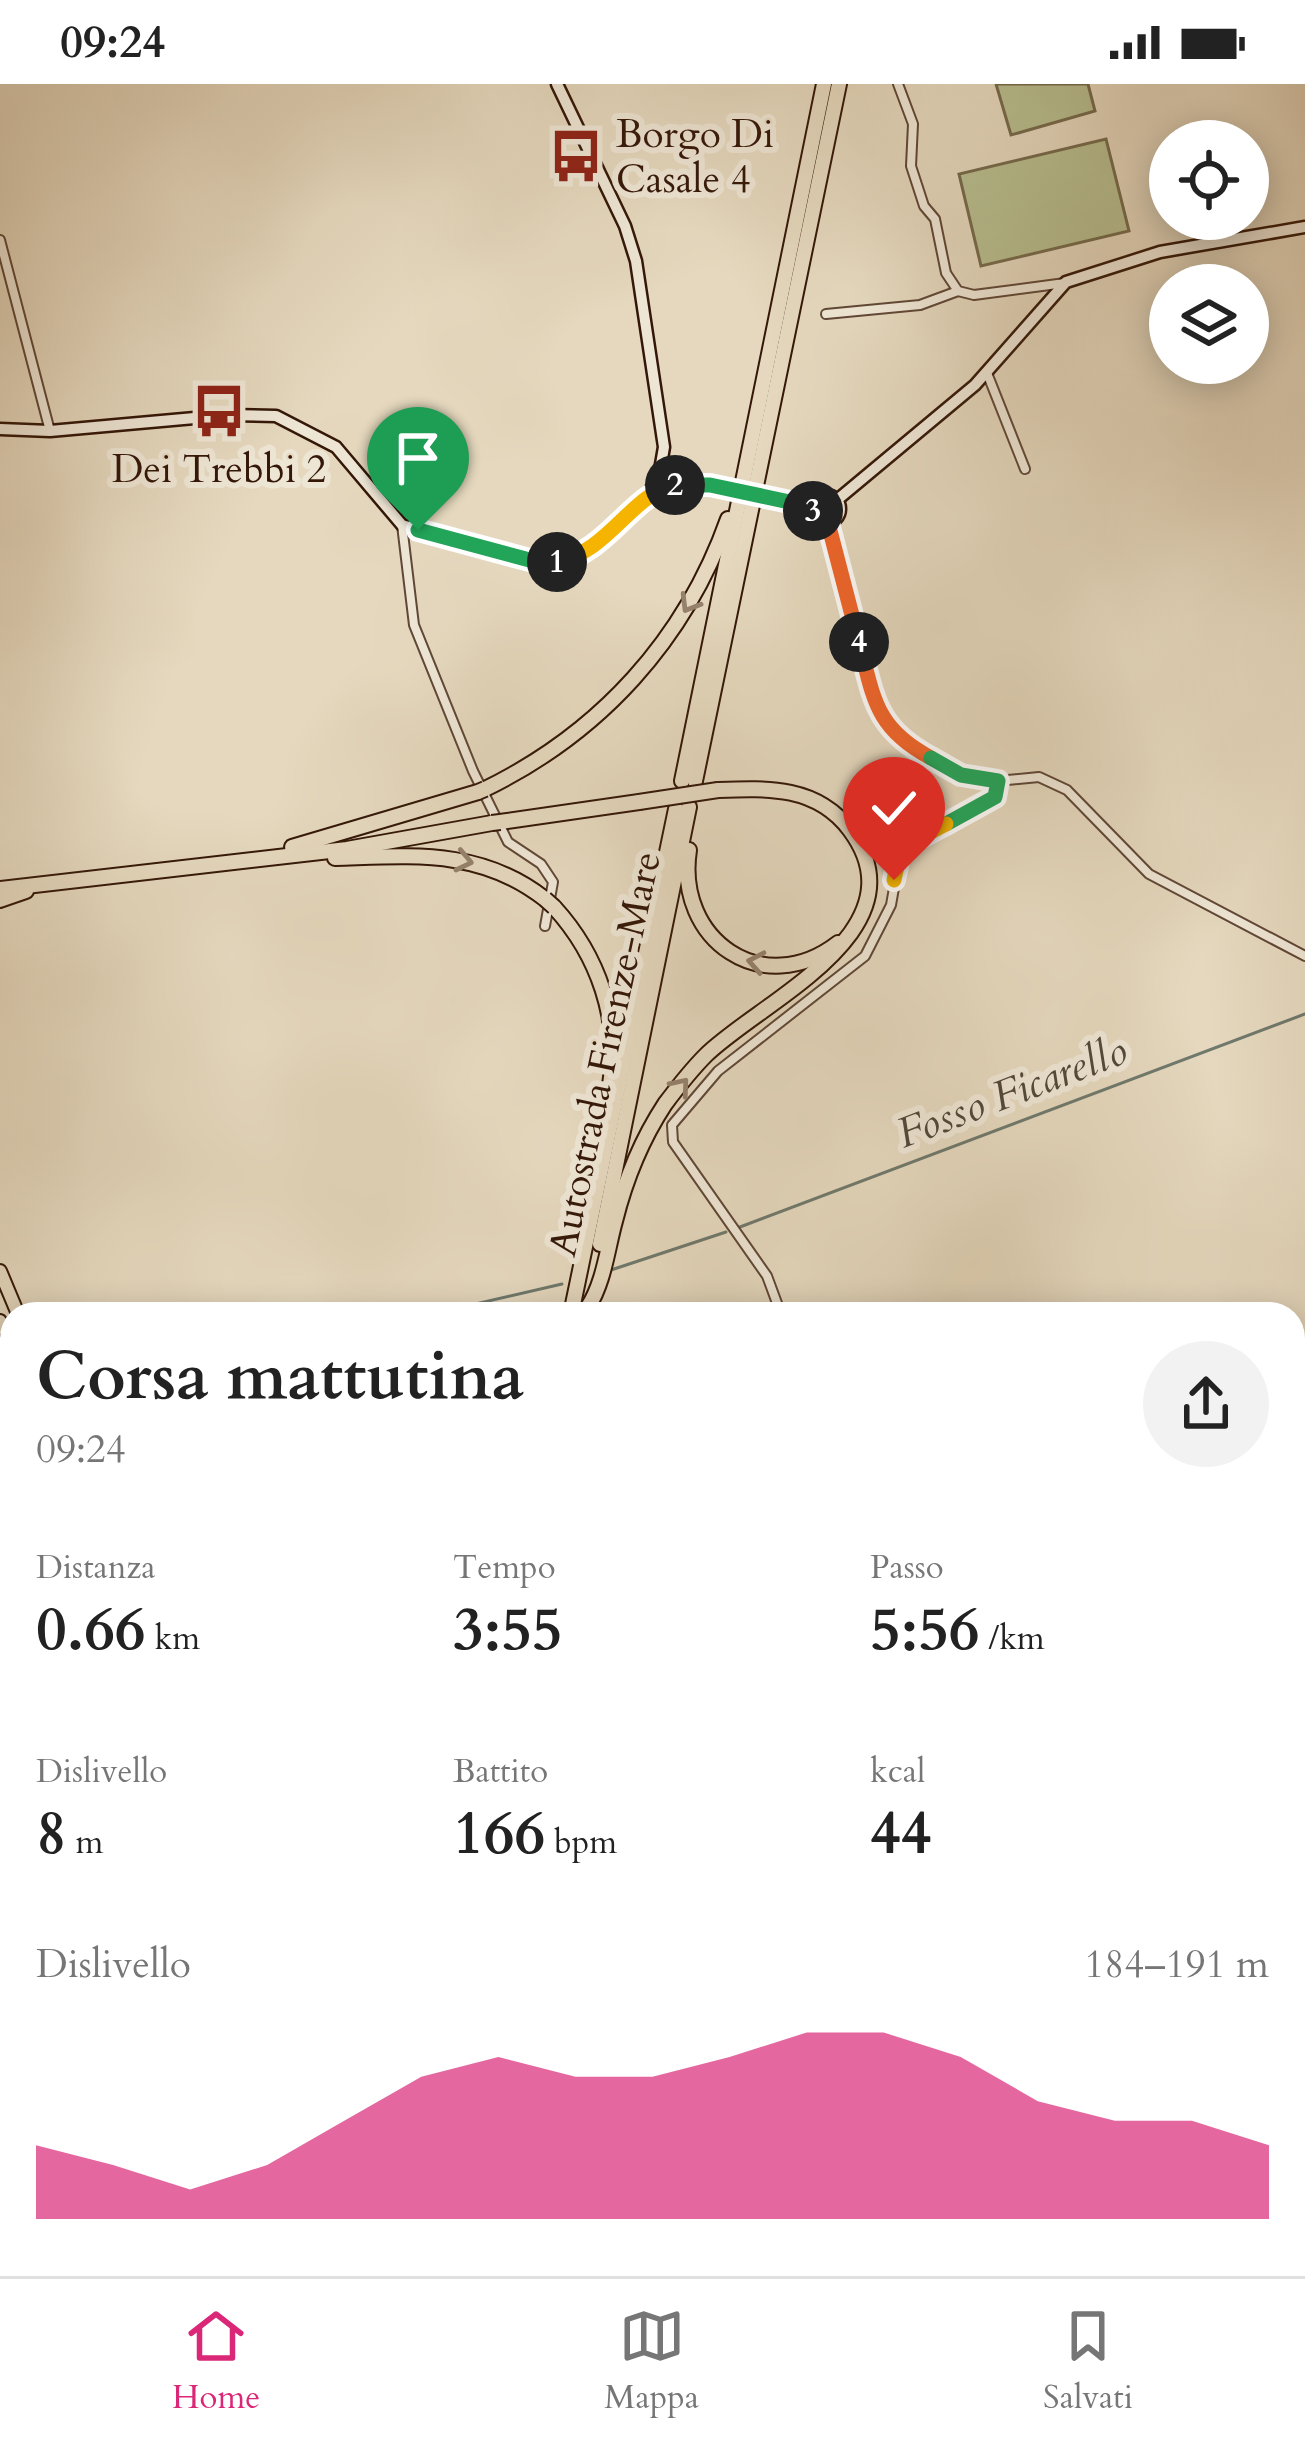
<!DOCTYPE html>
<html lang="it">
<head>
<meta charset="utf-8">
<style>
	body { margin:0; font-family:Cardo,serif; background:#f2f2f2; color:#222; height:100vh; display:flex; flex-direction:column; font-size:45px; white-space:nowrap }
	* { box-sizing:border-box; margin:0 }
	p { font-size:39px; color:#767676 }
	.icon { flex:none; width:66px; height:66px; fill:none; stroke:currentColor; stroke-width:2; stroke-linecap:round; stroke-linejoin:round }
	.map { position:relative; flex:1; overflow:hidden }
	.panel { position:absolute; left:0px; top:1218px; width:1305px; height:975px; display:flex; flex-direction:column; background:#fff; border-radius:36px 36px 0 0; box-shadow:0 6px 30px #0003 }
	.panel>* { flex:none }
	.controls { position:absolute; left:1149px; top:36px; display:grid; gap:24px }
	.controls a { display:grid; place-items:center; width:120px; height:120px; border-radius:50%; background:#fff; box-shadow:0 6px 30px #0003; font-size:60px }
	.pin { position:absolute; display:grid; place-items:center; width:102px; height:102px; color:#fff; margin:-123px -51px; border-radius:50% 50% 50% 0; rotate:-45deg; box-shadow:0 0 12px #0007 }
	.pin .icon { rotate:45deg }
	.km { position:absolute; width:60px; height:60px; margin:-30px; border-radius:50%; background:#222; color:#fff; font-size:33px; line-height:60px; text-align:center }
	.round { display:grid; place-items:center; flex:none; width:126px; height:126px; border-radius:63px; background:#f2f2f2 }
	.overview { display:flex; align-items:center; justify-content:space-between; height:204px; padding:0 36px }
	h1 { font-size:66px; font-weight:700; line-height:90px }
	.figures { display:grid; grid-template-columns:repeat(3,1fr); gap:18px; height:204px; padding:12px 36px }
	.figures div { display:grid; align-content:center }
	.figures b { font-size:60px; font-weight:700 }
	.figures small { font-size:33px; font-weight:400 }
	.figures p { font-size:33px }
	.chart { height:336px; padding:24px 36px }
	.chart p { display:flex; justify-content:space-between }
	.chart svg { width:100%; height:216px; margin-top:12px; fill:#db2777; opacity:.7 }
	.status { display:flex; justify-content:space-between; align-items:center; height:84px; padding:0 60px; background:#fff; direction:ltr }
	.status svg { height:33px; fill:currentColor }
	.tabs { display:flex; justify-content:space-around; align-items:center; height:168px; border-top:3px solid #e0e0e0; background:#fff; font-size:33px; color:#767676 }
	.tabs a { display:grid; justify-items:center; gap:6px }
	.tabs .active { color:#db2777 }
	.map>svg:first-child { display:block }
</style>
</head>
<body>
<div class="status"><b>09:24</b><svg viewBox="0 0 49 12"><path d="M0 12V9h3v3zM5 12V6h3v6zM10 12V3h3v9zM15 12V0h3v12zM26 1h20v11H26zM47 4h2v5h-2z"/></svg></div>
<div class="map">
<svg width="1305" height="2192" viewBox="0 0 1305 2192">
	<rect width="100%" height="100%" fill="#e5d8be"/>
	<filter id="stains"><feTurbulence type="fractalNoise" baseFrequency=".00167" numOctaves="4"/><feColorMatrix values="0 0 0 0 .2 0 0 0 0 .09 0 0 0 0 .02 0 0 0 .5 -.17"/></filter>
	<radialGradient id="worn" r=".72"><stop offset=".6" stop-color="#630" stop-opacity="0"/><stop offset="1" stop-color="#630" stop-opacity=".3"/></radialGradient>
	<!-- green -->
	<g fill="#b7be90" stroke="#766a4c" stroke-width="3">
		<polygon points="996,0 1088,0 1095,27 1011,51"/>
		<polygon points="1106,55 1129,147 981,182 959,90"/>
		<polygon points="346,2181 482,2181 484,2192 343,2192"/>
	</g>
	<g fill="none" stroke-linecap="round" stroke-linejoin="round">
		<!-- stream -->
		<g stroke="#6f796c" stroke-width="3">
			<polyline points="740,1143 1305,930"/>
			<polyline points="611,1186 726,1148"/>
			<polyline points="432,1230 562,1200"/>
			<polyline points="0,1329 12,1326"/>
			<polyline points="1293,1650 1305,1641"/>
			<polyline points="0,1710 12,1709"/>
			<polyline points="1293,2010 1305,2007"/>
			<polyline points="0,2013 12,2010"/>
			<polyline points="741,2192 759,2181"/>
			<polyline points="984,2192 988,2183"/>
		</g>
		<defs>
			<g id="street">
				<polyline points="898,0 913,40 911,82 924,122 935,135 946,189 958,207 974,211 1065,199"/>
				<polyline points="0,156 50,347"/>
				<polyline points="826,230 920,221 958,207"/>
				<polyline points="987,289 1025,385"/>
				<polyline points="828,439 874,616 891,648 961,691 997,697 1039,693 1067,706 1149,790 1305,872"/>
				<polyline points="402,441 414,541 473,687 508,758 541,780 553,798 545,842"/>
				<polyline points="781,1230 767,1192 673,1058 672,1041 718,987 865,872 891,821 901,764 995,713 997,697"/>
				<polyline points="0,1706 12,1704"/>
				<polyline points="171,2192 216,2181"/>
			</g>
			<g id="secondary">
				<polyline points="557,0 625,142 636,177 664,363 659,392 644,416"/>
				<polyline points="0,345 50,347 228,331 276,332 336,363 402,441 537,479 569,475 592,465 666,402"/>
				<polyline points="677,386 702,398"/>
				<polyline points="661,399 710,401"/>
				<circle cx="826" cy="425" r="14"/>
				<polyline points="775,414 813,423"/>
				<polyline points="837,416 975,301 1066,198 1160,168 1305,143"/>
			</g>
			<g id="primary">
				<polyline points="0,1187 18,1230"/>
				<polyline points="0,1237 12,1258"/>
				<polyline points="1293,1973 1305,1971"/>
				<polyline points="394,2181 400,2192"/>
				<polyline points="406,2181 412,2192"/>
				<polyline points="491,2181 493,2192"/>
				<polyline points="334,2192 336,2181"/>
				<polyline points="505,2192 515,2181"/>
			</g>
			<g id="highway">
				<polyline points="682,697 824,0"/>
				<polyline points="695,697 839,0"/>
				<path d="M485,705C600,649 685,556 728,435"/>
				<polyline points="500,738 639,718"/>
				<polyline points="292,763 478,708"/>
				<path d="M689,766C675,856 763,917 838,859"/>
				<path d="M335,774C412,772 480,764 545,815"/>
				<polyline points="0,805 347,765 492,739"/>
				<polyline points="0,816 26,807"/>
				<path d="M554,823C598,871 621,936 610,1001"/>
				<polyline points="600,1160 689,723"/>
				<path d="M588,1223C604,1198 607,1166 615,1137C625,1097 642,1055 665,1020C677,1004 692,985 706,971C761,917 925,847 850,746C817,702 768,704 718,706"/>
				<polyline points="571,1230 676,725"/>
				<polyline points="584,2181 587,2192"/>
				<polyline points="596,2181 599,2192"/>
			</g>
		</defs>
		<!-- street casing -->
		<use href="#street" stroke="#604736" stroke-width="12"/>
		<!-- secondary casing -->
		<use href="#secondary" stroke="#341708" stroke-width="15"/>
		<!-- primary casing -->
		<use href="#primary" stroke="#341708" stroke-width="16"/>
		<!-- highway casing -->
		<use href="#highway" stroke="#341708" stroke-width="18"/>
		<!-- street -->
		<use href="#street" stroke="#eee6d5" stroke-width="8"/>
		<!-- secondary -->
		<use href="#secondary" stroke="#eee6d5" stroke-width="10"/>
		<!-- primary -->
		<use href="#primary" stroke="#e5d8be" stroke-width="12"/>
		<!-- highway -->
		<use href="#highway" stroke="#e5d8be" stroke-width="14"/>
		<defs>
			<polyline id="secondary-bridge" points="710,401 775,414"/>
			<g id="highway-bridge">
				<polyline points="478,708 485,705"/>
				<polyline points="639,718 718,706"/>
				<polyline points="492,739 500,738"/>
				<polyline points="545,815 554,823"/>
			</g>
		</defs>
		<!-- secondary-bridge casing -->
		<use href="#secondary-bridge" stroke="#341708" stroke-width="15" stroke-linecap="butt"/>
		<!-- highway-bridge casing -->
		<use href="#highway-bridge" stroke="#341708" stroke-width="18" stroke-linecap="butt"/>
		<!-- secondary-bridge -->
		<use href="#secondary-bridge" stroke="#eee6d5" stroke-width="10"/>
		<!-- highway-bridge -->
		<use href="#highway-bridge" stroke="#e5d8be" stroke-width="14"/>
	</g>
	<!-- one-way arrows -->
	<defs><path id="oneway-chevron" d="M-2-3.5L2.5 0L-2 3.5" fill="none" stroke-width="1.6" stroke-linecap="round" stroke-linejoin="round" transform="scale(3)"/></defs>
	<g stroke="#95816c">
		<use href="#oneway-chevron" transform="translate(689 520) rotate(121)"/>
		<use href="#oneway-chevron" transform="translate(464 777) rotate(12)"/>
		<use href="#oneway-chevron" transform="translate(756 878) rotate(-169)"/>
		<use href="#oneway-chevron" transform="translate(681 1002) rotate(-50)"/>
	</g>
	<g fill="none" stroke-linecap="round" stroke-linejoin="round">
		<defs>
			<polyline id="split-1" points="418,446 537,478 557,478"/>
			<path id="split-2" d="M557,478C610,467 631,410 675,401"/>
			<polyline id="split-3" points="675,401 710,401 813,423 813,427"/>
			<polyline id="split-4" points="813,427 828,439 859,558"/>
			<path id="split-5" d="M859,558C874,615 875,644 931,674"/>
			<polyline id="split-6" points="931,674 961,691 998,697 995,713 946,740"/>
			<polyline id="split-7" points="894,796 901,764 946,740"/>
		</defs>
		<!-- split-1 casing -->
		<use href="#split-1" stroke="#fff" stroke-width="24"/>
		<!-- split-2 casing -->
		<use href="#split-2" stroke="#fff" stroke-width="24"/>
		<!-- split-3 casing -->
		<use href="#split-3" stroke="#fff" stroke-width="24"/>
		<!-- split-4 casing -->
		<use href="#split-4" stroke="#fff" stroke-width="24"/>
		<!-- split-5 casing -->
		<use href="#split-5" stroke="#fff" stroke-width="24"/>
		<!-- split-6 casing -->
		<use href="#split-6" stroke="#fff" stroke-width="24"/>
		<!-- split-7 casing -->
		<use href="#split-7" stroke="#fff" stroke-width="24"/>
		<!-- split-1 -->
		<use href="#split-1" stroke="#22a559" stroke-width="15"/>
		<!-- split-2 -->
		<use href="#split-2" stroke="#f5b400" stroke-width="15"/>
		<!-- split-3 -->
		<use href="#split-3" stroke="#22a559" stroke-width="15"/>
		<!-- split-4 -->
		<use href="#split-4" stroke="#f0652b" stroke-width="15"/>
		<!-- split-5 -->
		<use href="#split-5" stroke="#f0652b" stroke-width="15"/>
		<!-- split-6 -->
		<use href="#split-6" stroke="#22a559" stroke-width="15"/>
		<!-- split-7 -->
		<use href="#split-7" stroke="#f5b400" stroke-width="15"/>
	</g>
	<!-- icons -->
	<defs>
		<symbol id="bus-bare" viewBox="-9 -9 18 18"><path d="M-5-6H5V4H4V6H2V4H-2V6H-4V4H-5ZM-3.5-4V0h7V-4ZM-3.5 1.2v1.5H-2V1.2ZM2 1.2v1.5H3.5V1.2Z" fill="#8f2418" stroke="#eee6d5" stroke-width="2.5" paint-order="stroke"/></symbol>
	</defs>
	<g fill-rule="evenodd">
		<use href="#bus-bare" x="538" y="34" width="76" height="76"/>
		<use href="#bus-bare" x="181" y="289" width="76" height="76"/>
	</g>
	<g text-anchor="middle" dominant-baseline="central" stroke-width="12" stroke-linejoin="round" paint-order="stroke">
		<!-- poi labels -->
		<g font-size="39" fill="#341708" stroke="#eee6d5" text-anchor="start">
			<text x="616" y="50">Borgo Di<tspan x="616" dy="45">Casale 4</tspan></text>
			<text x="219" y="385" text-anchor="middle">Dei Trebbi 2</text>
		</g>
		<!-- street labels -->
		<g font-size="39" fill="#341708" stroke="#eee6d5">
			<text transform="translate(605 970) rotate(-78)">Autostrada Firenze-Mare</text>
		</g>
		<!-- water labels -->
		<g font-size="42" font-style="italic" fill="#51483a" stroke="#eee6d5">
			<text transform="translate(1012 1008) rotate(-21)">Fosso Ficarello</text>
		</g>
	</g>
	<rect width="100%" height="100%" filter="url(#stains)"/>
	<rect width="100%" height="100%" fill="url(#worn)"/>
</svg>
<div class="controls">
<a><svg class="icon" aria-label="locate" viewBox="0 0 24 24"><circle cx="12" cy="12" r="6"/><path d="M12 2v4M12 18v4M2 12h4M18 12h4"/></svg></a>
<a><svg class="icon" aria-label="layers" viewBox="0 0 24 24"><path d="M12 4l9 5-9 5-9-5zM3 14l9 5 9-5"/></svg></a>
</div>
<div class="pin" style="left:418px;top:446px;background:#1e9e55"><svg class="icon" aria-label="arrive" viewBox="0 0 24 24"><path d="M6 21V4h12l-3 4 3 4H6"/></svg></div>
<div class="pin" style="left:894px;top:796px;background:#d93025"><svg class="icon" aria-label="check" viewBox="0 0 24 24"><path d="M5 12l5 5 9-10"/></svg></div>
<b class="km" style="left:557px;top:478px">1</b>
<b class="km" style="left:675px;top:401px">2</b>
<b class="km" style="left:813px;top:427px">3</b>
<b class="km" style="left:859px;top:558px">4</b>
<section class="panel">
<div class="overview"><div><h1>Corsa mattutina</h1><p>09:24</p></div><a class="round"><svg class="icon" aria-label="share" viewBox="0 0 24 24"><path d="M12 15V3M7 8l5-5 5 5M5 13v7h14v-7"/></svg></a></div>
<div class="figures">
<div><p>Distanza</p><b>0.66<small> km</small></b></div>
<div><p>Tempo</p><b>3:55</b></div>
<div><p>Passo</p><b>5:56<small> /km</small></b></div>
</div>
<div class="figures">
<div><p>Dislivello</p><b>8<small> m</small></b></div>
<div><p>Battito</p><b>166<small> bpm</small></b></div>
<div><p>kcal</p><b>44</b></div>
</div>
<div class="chart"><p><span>Dislivello</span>184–191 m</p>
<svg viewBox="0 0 160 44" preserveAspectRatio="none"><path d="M0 44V29L10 33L20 38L30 33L40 24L50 15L60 11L70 15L80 15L90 11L100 6L110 6L120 11L130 20L140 24L150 24L160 29V44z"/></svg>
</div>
</section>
</div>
<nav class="tabs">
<a class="active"><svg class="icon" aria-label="home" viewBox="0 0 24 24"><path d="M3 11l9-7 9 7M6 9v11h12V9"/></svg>Home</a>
<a><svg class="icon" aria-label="map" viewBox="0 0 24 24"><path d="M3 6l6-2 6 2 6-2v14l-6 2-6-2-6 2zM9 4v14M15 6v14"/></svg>Mappa</a>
<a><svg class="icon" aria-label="saved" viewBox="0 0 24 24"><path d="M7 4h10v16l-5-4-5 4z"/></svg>Salvati</a>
</nav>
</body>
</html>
